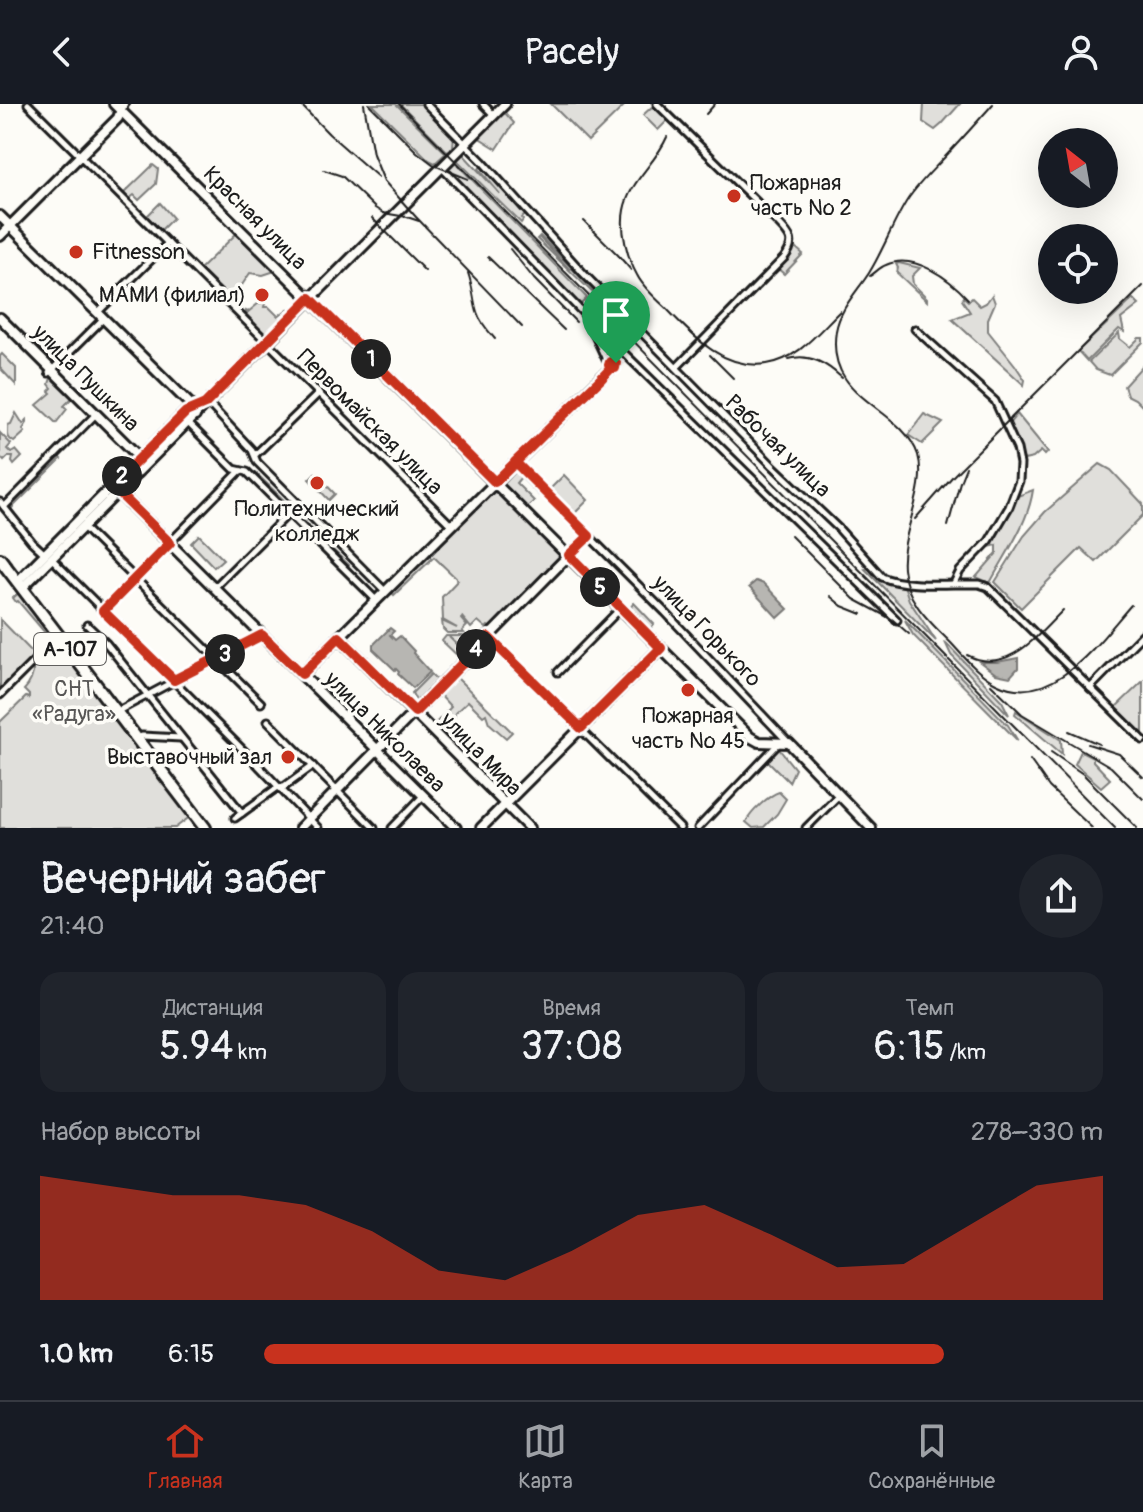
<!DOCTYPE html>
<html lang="ru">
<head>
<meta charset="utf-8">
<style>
	body { margin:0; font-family:Pangolin,sans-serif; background:#20242c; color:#f1f3f6; height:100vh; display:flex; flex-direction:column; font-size:30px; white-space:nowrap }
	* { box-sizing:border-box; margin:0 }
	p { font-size:26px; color:#9ea1a6 }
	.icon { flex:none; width:44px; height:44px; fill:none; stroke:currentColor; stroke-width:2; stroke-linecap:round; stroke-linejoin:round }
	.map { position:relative; height:724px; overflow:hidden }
	.panel { display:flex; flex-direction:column; background:#171b24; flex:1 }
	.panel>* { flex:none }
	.needle { width:52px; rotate:329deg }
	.buttons { position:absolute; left:1038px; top:24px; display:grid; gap:16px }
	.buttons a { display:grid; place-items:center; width:80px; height:80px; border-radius:50%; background:#171b24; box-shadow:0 8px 32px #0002; font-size:40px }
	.pin { position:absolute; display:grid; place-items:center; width:68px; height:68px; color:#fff; margin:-82px -34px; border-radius:50% 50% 50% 0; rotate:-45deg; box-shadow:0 0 8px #0007 }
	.pin .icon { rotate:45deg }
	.km { position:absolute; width:40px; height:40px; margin:-20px; border-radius:50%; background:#222; color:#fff; font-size:22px; line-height:40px; text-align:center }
	.round { display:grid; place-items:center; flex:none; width:84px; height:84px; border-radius:42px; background:#20242c }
	.head { display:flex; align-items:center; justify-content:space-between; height:136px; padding:0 40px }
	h1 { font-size:44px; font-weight:600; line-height:60px }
	.stats { display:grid; grid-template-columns:repeat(3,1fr); gap:12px; height:136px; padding:8px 40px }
	.stats div { display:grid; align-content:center; border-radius:20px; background:#20242c; text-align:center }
	.stats b { font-size:40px; font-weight:600 }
	.stats small { font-size:22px; font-weight:400 }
	.stats p { font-size:22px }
	.chart { height:224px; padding:16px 40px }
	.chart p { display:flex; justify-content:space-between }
	.chart svg { width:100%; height:144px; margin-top:8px; fill:#c8321e; opacity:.7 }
	ul { padding:0 40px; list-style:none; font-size:26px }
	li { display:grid; grid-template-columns:128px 96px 1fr; align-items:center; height:60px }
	li i { height:20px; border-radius:10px; background:#c8321e }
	header { display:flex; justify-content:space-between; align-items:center; height:104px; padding:0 40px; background:#171b24; font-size:36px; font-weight:600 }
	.menu { display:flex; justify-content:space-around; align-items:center; height:112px; border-top:2px solid #363941; background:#171b24; font-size:22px; color:#9ea1a6 }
	.menu a { display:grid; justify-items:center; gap:4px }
	.menu .on { color:#c8321e }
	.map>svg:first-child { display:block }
</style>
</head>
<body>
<header><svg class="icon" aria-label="back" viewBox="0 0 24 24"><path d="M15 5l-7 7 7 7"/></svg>Pacely<svg class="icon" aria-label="person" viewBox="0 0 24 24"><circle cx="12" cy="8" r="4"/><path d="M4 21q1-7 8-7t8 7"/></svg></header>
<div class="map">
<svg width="1143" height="724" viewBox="0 0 1143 724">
	<rect width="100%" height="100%" fill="#fdfcf7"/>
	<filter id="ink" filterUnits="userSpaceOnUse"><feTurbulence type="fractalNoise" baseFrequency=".0125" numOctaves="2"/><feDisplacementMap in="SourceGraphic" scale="16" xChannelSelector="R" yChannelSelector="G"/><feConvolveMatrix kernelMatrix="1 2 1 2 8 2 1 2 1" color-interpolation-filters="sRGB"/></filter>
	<g filter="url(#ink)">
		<!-- green -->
		<g fill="#e0dfdb" stroke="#7e7e7c" stroke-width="2">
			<polygon points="372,0 396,0 446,49 435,59 429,56"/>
			<polygon points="400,0 423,0 454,31 453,43 447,47"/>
			<polygon points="551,0 626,0 588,37"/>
			<polygon points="924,0 960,0 942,20 935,26 923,18"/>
			<polygon points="654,1 668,16 658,26 643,11"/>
			<polygon points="501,9 506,10 514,19 497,45 478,33"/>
			<polygon points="462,49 500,90 479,65 482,61 527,109 522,114 523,116 521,119 456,55"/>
			<polygon points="454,57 587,194 580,201 445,65"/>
			<polygon points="153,61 158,65 156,80 139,96 134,91 129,95 123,90"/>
			<polygon points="160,99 173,114 161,126 147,112"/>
			<polygon points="238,128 275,167 263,171 250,169 232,196 200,165"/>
			<polygon points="540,132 595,188 592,188 537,135"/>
			<polygon points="795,143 803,150 784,170 776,163"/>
			<polygon points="899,159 920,164 912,172 913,180 927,194 927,197 897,169 898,164 896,160"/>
			<polygon points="992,191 995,199 988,215 988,227 1015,261 1025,276 1024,281 952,215 970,208 962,196 964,193 968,197 972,194 980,202 986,199"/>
			<polygon points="1133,195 1139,201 1121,215 1124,228 1119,225 1087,257 1078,247"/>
			<polygon points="259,199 265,199 264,203 269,203 278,212 288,205 290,208 267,232 246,210 246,207 248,208"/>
			<polygon points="1119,229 1120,235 1130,243 1139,234 1143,234 1143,238 1110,271 1096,266 1089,258"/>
			<polygon points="2,250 16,264 16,281 0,264 0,252"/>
			<polygon points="1143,261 1143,303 1135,295 1127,291 1124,282"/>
			<polygon points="51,274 72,294 64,302 67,305 56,319 37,301 51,289 49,287 52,284 49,280"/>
			<path d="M16,309L23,320L27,316V319L23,325L25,328L14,338C5,333 9,329 8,321L11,320Z"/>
			<polygon points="924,310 943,319 922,340 908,331"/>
			<polygon points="1017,310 1048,348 1045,351 1041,347 1033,354 1024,356 1009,320"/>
			<polygon points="0,329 11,340 7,345 11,349 16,346 22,353 14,361 12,358 13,353 8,353 4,357 0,353"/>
			<polygon points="57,351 61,355 10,406 7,402"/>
			<polygon points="1100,360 1111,366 1143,400 1143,411 1096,458 1081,444 1021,504 995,478 1024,432 1045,408"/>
			<polygon points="250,365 253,368 255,368 291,403 292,407 295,408 330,443 331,446 334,447 349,461 346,464 248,366"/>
			<polygon points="518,365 542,389 539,391 521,373 516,379 534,397 526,404 503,381"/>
			<polygon points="315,369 335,390 329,396 309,375"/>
			<polygon points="564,371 588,396 572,412 548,387"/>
			<polygon points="495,385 561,452 491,524 488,522 486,524 478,517 471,524 462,513 461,515 467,522 462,527 464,529 447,529 443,525 442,517 457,524 443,516 442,493 458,476 434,453 394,491 392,489"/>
			<path d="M1033,386C1028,420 1006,449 990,479L976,473L997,449V441L985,444L1001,421L1015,393Z"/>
			<polygon points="199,431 223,455 214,463 191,439"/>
			<path d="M870,464C881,476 889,479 904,481L909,496L936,537L865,465Z"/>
			<polygon points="21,487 35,505 37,516 41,516 53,529 51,536 18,497 16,498 13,494"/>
			<polygon points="634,499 654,520 648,527 628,506"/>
			<polygon points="0,515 34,550 39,547 42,548 0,589"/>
			<polygon points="905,516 1008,621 1018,637 913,531"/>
			<polygon points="470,529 477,536 466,548 449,533 465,549 460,554 442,537 446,532 467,532"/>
			<path d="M57,536L191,712L175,724H0V618L26,593L29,594V591L24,586C31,579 34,569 33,560Z"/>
			<polygon points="945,538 1002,597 1009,611 951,551"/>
			<polygon points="431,570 438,577 417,599 412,589"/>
			<polygon points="455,572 512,628 506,634 489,619 486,610 483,612 468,597 455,609 454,615 440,624 435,620 451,603 438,589"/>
			<polygon points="1143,577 1143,630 1116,603"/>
			<polygon points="1016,607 1061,636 1062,650 1015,610"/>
			<polygon points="779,645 795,665 789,678 767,656"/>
			<polygon points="1081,647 1093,653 1093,657 1110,675 1101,683 1075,660"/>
			<path d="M779,688L786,695L777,710L764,723L753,724L746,718C751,708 769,691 779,688Z"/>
		</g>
		<!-- water -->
		<g fill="#b7b6b2" stroke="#797876" stroke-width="2">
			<polygon points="756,477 764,480 788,505 778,514 749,483"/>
			<polygon points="390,524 394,527 390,531 395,536 400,532 414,547 413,549 430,568 413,584 398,570 399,568 396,565 395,566 373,545 373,541"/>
			<polygon points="1018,554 1018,564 1010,573 996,570 980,558 997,558"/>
		</g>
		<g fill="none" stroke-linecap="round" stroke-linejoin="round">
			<!-- stream -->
			<polyline stroke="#797876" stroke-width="2" points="540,134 570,166"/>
			<defs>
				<g id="minor">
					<polyline points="28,0 451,421"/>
					<path d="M426,0L482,57L584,170L773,362L839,425L882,473C906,484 952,479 979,480L988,483L1143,636"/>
					<polyline points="483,0 494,11"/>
					<path d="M657,0L775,116C788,130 798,136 784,154L677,263"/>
					<polyline points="441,63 586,212 609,262"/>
					<polyline points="98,208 168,139"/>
					<polyline points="915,225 995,297 1017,345 1020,360 1019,377 1009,403 989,437 960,467 954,479"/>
					<polygon points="612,257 617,260 614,264 609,262"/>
					<polyline points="614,257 620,248 623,248 897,516"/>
					<polyline points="49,269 103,215"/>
					<polyline points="207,298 252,346 257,358 385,487"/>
					<polyline points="188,319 234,365 247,368 376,496"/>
					<polyline points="255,351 319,289"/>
					<polyline points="516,359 665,508 788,638"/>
					<polyline points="0,398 32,438 45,450"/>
					<polyline points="4,403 96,310"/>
					<polyline points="83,423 261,599"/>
					<polyline points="569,450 588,433"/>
					<polyline points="52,455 255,658 318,724"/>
					<polyline points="215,483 289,409"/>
					<polyline points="103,507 240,367"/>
					<polyline points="87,521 106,539 242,709"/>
					<polyline points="488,533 680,724"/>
					<polyline points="558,568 621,504"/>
					<polyline points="1090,584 1143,530"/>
					<polyline points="0,591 59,532"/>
					<polyline points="118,607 261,531"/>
					<polyline points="268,617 374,724"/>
					<polyline points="142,632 181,634"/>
					<polyline points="235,714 278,683 284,683 313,662"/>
					<polyline points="392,724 423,692"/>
					<polyline points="698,724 780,638"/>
					<polyline points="806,724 839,691"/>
				</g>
				<g id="major">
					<polyline points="114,0 750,633 759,638 789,639 871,724"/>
					<polyline points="0,112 194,304 196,307 195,312"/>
					<polyline points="0,132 118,14 123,0"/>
					<polyline points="0,214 143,357"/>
					<polyline points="112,382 456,724"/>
					<polyline points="18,477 186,308 197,304"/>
					<polyline points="23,483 505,0"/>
					<polyline points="339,533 529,724"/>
					<polyline points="302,570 611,264"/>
					<polyline points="300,724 569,451"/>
					<polyline points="481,724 661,544"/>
				</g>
				<polyline id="highway" points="0,455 205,724"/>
			</defs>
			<!-- minor casing -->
			<use href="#minor" stroke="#1c1c1c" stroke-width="11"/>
			<!-- major casing -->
			<use href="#major" stroke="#1c1c1c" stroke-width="14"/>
			<!-- highway casing -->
			<use href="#highway" stroke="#1c1c1c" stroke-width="16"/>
			<!-- minor -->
			<use href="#minor" stroke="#fdfcf7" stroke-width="5"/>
			<!-- major -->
			<use href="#major" stroke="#fdfcf7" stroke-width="8"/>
			<!-- highway -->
			<use href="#highway" stroke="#fdfcf7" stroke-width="10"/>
			<!-- rail -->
			<g stroke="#1c1c1c" stroke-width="2">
				<polyline points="300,0 329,30 378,73"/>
				<polyline points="364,0 373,50 384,77 416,113 522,223"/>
				<polyline points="369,0 417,48 434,61 468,75"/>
				<polyline points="399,0 1115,724"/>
				<path d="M993,0C977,18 961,36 944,54C932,67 918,80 908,95C893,118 884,145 869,169C857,188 840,204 836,227C825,297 901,301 918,351C928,384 900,430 903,464C906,497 929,517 951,539C964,553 978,570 996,579C1052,607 1099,537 1131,501"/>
				<polyline points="706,10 715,0"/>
				<path d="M667,33C656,59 629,78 624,106C620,126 627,153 637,171C643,183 655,194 665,203C693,232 723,266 767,260C799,255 818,228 840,207"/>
				<polyline points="324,66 342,72 375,104 383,109 407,113 419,117"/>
				<polyline points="372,114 425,167"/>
				<polyline points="584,117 618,151 631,166"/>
				<polyline points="510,145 534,175 576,218"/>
				<polyline points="488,153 564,226"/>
				<path d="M468,169C473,182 473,195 477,208C480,218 488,227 495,235"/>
				<path d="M870,172C875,169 880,163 886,161C914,148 950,175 968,195"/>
				<polyline points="710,251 733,274"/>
				<path d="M789,255C810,249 827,260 842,274"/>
				<polyline points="915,415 953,372 1143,182"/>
				<polyline points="948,422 960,378 966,363"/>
				<polyline points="791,432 854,495 893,516 909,530"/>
				<polyline points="830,492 842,502 862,510"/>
				<path d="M967,551C1007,572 1038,531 1063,506"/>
				<polyline points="991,580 1022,610 1111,663 1143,695"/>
				<polyline points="1069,627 1099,640"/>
				<polyline points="1088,640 1119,650 1143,673"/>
				<polyline points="1051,648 1083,670 1137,724"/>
				<polyline points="1030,656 1049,683 1092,724"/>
			</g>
		</g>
	</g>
	<g fill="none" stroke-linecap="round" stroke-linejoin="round" filter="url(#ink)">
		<defs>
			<path id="route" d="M616,259L615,264H611C596,281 578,296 562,312C540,334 518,356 495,378L310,194L205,300L186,308L112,382L170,439L103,507L174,576L262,531L302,570L339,533L415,608L488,533L581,624L661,544L569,451L589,432L515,358L601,275L611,264L609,261L610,258L613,257L616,259"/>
		</defs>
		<!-- route casing -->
		<use href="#route" stroke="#fff" stroke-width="16"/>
		<!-- route -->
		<use href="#route" stroke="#c8321e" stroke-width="10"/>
	</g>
	<!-- markers -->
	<g fill="#c8321e" stroke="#fdfcf7" stroke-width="3">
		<circle cx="734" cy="92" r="8"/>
		<circle cx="76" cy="148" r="8"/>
		<circle cx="262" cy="191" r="8"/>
		<circle cx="317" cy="379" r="8"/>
		<circle cx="688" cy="586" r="8"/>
		<circle cx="288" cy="653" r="8"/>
	</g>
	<g text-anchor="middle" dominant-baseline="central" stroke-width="7" stroke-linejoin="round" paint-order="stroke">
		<!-- shield labels -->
		<rect fill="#fdfcf7" stroke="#605f5e" stroke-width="2" x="34" y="529" width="72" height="32" rx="6"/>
		<g font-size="20" font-weight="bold" fill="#1c1c1c">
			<text x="70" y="545">А-107</text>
		</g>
		<!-- poi labels -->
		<g font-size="22" fill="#1c1c1c" stroke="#fdfcf7" text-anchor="start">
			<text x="750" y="79">Пожарная<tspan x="750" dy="25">часть № 2</tspan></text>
			<text x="92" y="148">Fitnesson</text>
			<text x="246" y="191" text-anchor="end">МАМИ (филиал)</text>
			<text x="317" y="405" text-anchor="middle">Политехнический<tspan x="317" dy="25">колледж</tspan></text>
			<text x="688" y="612" text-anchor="middle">Пожарная<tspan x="688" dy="25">часть № 45</tspan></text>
			<text x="272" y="653" text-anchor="end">Выставочный зал</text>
		</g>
		<!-- street labels -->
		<g font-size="22" fill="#1c1c1c" stroke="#fdfcf7">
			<text transform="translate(255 114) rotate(45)">Красная улица</text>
			<text transform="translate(86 274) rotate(45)">улица Пушкина</text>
			<text transform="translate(370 318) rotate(45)">Первомайская улица</text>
			<text transform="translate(778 342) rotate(44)">Рабочая улица</text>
			<text transform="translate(707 527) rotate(46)">улица Горького</text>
			<text transform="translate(385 628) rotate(45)">улица Николаева</text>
			<text transform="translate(481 650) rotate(46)">улица Мира</text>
		</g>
		<!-- park labels -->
		<g font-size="22" fill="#575655" stroke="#fdfcf7">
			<text x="74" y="585">СНТ<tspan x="74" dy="25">«Радуга»</tspan></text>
		</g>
	</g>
</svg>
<div class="buttons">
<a><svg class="needle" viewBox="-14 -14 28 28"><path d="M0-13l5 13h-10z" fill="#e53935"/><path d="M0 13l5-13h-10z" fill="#9ea1a6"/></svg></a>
<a><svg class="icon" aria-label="locate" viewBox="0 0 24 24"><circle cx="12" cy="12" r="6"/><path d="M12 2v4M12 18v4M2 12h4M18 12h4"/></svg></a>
</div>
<div class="pin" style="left:616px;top:259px;background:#1e9e55"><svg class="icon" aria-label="arrive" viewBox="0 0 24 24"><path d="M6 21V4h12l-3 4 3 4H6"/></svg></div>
<b class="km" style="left:371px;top:255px">1</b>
<b class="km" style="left:122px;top:372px">2</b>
<b class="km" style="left:225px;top:550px">3</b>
<b class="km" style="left:476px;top:545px">4</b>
<b class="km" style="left:600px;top:483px">5</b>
</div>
<section class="panel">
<div class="head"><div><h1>Вечерний забег</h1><p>21:40</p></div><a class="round"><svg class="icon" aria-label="share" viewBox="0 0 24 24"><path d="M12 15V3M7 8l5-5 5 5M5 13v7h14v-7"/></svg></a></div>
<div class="stats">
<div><p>Дистанция</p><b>5.94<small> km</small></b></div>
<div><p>Время</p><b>37:08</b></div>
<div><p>Темп</p><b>6:15<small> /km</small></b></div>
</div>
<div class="chart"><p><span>Набор высоты</span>278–330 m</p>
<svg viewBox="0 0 160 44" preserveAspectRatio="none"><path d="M0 44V6L10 9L20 12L30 12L40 15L50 23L60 35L70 38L80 29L90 18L100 15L110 24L120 34L130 33L140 21L150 9L160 6V44z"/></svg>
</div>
<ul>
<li><b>1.0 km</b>6:15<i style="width:81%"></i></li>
</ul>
</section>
<nav class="menu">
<a class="on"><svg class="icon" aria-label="home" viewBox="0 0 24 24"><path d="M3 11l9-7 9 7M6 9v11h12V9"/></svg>Главная</a>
<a><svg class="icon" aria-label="map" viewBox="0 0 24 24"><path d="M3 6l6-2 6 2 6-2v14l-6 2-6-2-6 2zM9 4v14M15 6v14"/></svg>Карта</a>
<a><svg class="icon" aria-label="saved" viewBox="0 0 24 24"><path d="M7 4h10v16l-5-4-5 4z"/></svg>Сохранённые</a>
</nav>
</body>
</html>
